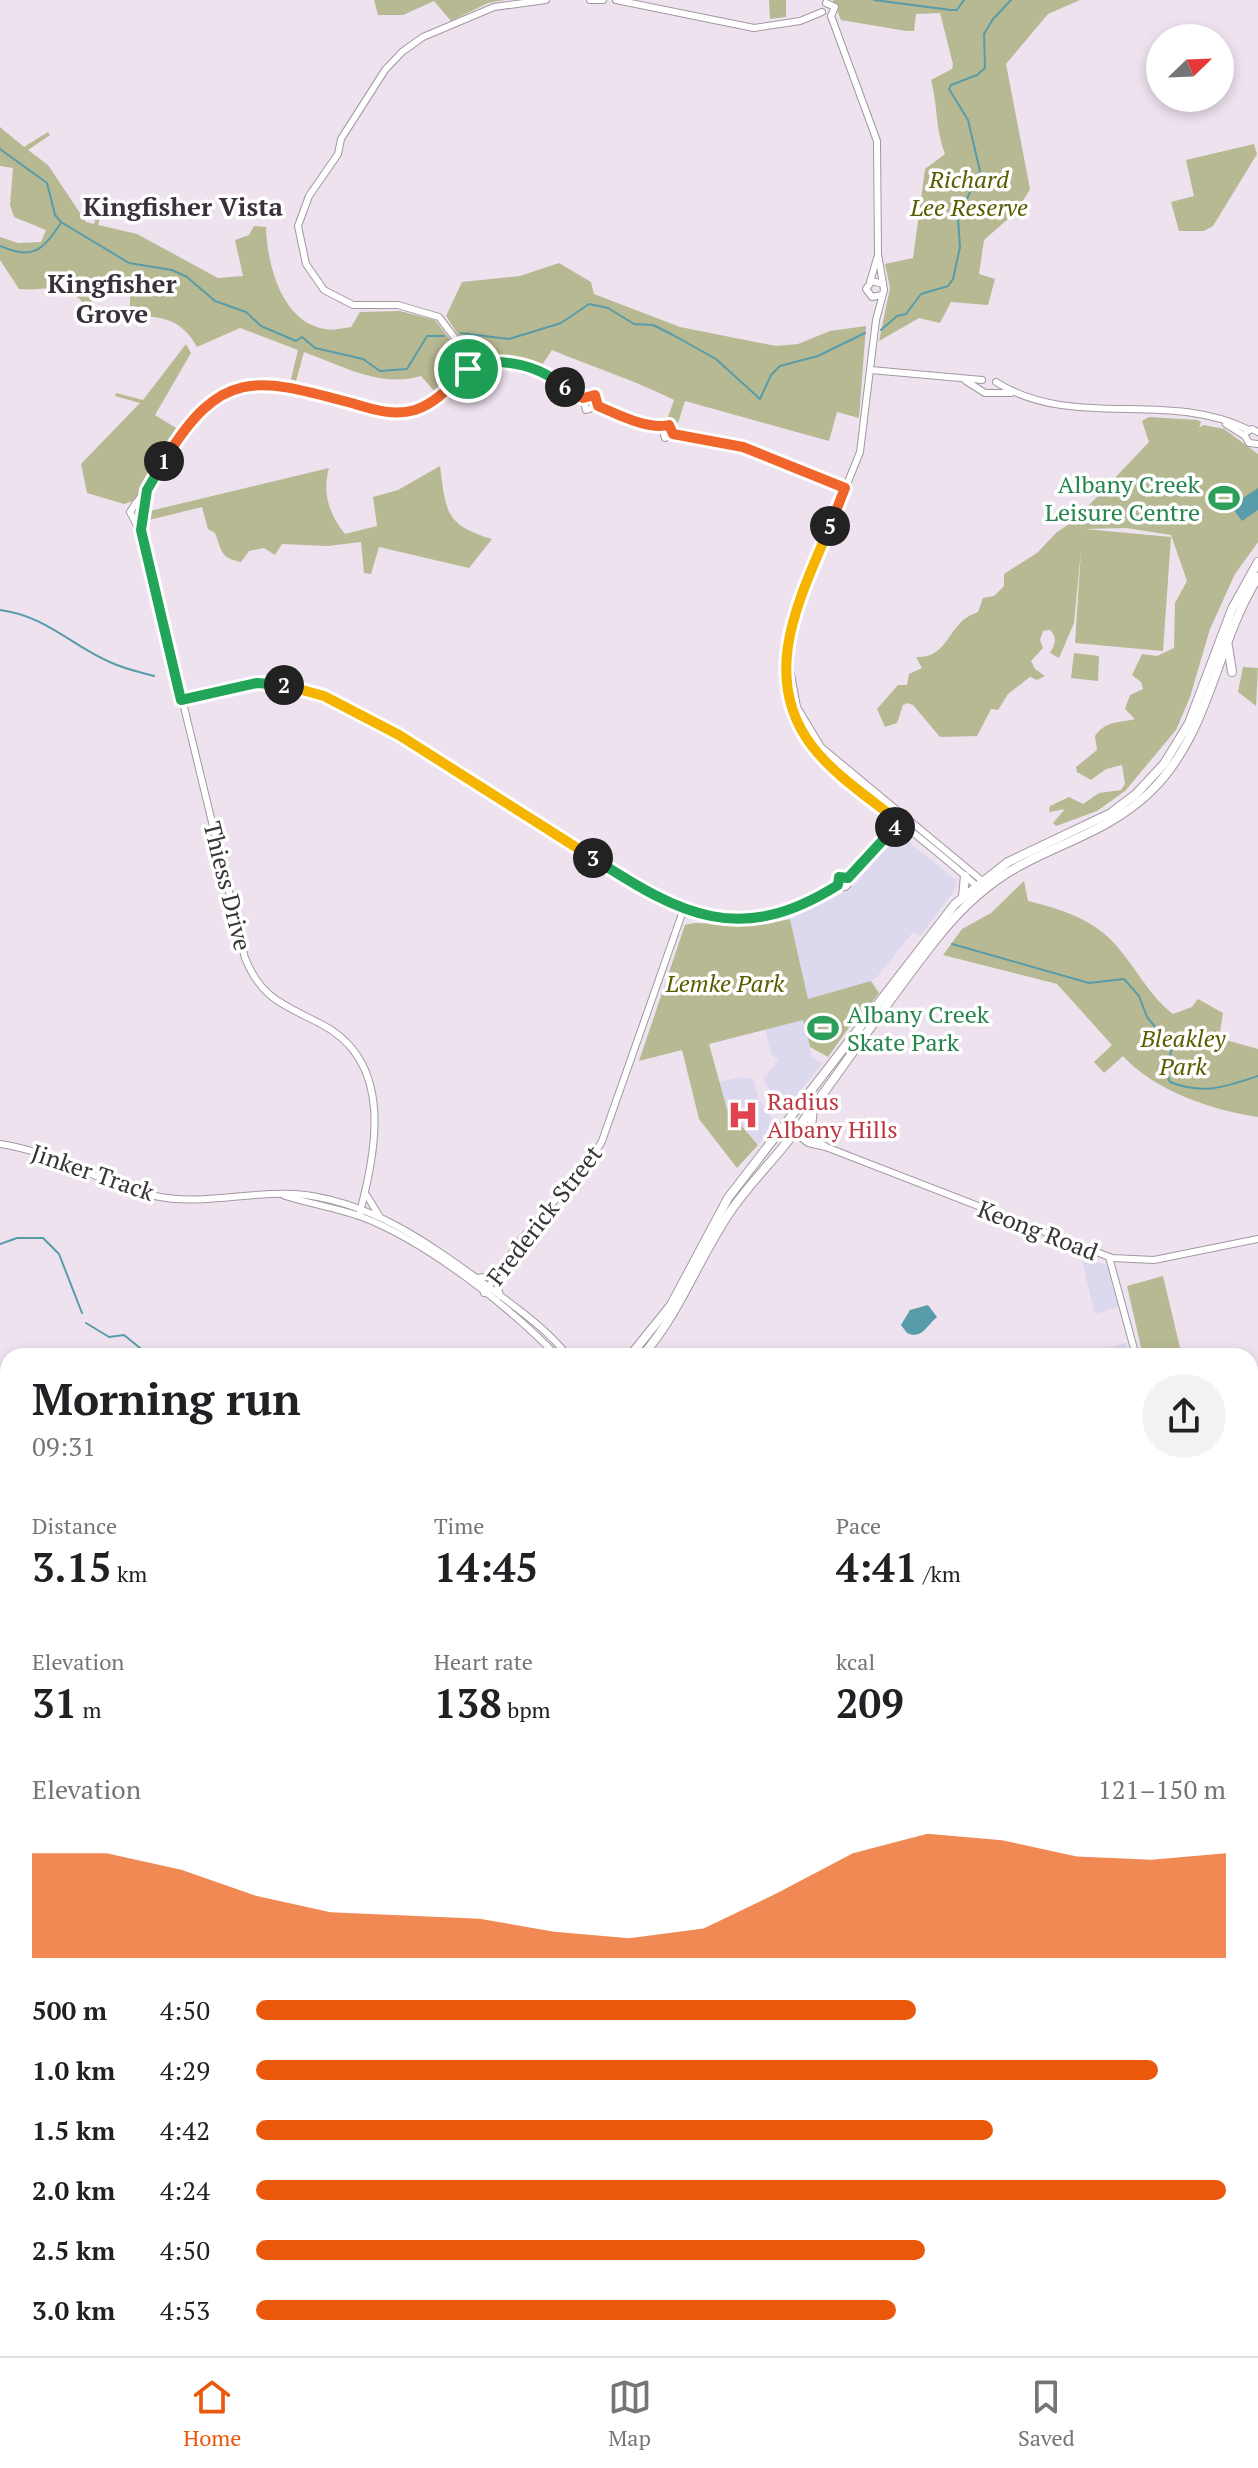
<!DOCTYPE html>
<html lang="en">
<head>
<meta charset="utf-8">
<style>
	body { margin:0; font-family:"PT Serif",serif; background:#f2f2f2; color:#202124; height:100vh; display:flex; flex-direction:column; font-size:30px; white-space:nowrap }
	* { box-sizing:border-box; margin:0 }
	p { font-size:26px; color:#757577 }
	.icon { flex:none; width:44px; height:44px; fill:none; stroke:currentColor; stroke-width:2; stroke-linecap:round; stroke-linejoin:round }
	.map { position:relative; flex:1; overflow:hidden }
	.sheet { position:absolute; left:0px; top:1348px; width:1258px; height:1008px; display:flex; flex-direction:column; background:#fff; border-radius:24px 24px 0 0; box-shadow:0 4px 12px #0003 }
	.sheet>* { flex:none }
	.needle { width:52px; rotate:67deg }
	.controls { position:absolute; left:1146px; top:24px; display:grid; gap:16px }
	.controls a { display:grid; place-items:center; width:88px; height:88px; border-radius:50%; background:#fff; box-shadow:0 4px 12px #0003; font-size:40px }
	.pin { position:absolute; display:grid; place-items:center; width:68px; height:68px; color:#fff; margin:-34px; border:4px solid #fff; border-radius:50%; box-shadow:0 2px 8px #0007 }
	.km { position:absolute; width:40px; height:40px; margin:-20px; border-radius:50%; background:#222; color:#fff; font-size:22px; line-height:40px; text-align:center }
	.round { display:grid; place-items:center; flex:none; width:84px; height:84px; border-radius:42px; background:#f2f2f2 }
	.overview { display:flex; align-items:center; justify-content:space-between; height:136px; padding:0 32px }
	h1 { font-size:44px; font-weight:700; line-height:60px }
	.figures { display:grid; grid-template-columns:repeat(3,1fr); gap:12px; height:136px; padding:8px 32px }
	.figures div { display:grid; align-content:center }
	.figures b { font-size:40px; font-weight:700 }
	.figures small { font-size:22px; font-weight:400 }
	.figures p { font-size:22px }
	.chart { height:224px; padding:16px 32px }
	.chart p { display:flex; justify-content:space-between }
	.chart svg { width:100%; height:144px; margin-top:8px; fill:#ea580c; opacity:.7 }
	ul { padding:0 32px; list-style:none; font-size:26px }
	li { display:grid; grid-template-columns:128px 96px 1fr; align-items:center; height:60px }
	li i { height:20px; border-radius:10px; background:#ea580c }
	.menu { display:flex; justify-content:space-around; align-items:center; height:112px; border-top:2px solid #e0e0e0; background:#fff; font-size:22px; color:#757577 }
	.menu a { display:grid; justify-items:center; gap:4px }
	.menu .selected { color:#ea580c }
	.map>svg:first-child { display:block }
</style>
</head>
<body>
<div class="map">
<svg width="1258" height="2356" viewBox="0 0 1258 2356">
	<rect width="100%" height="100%" fill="#ede2ee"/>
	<!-- commercial -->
	<g fill="#dcd9ef">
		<polygon points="899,834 957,881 954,891 920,936 913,932 877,977 862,985 808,999 790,919 850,890"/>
		<polygon points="803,1020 812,1057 822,1064 790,1103 778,1101 763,1079 778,1060 771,1054 765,1030"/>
		<polygon points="742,1077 753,1079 759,1100 775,1121 758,1145 727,1109 720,1082"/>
		<polygon points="1081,1257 1107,1265 1118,1307 1095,1314"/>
		<polygon points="1126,1343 1129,1356 1102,1356 1100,1349"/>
	</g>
	<!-- green -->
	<g fill="#b7b992">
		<polygon points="374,0 505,0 488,3 451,21 434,1 403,15 378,15"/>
		<polygon points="769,0 786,0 786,17 770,19"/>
		<path d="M833,0H1080L1048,14L1006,64L1030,189L1017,211L984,240L979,274L995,279L988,305L951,302L940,323L919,318L879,341L890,288L885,264L913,258L925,169L945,154C935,127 938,107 931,80L952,69L953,64L940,13L916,14L914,31H906L841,20Z"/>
		<path d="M0,127L24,147L48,132L50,135L28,150L48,165L86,222L94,224L103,198L106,199L98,225L137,234L218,278L243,276L235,240L249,235L254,226L266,227C267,263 281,322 325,329C333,331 343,328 351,327L360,312L400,311L435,320L461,354L462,368L436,393L421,376C380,388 343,366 304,352L296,381L291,379L298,350L240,328L197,347C181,318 161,316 130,316V288L101,286L87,308C65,277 47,292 19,289L0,260V237L18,243L41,242L46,230L14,217L10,205L13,168L0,166Z"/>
		<polygon points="1254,144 1257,154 1213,226 1204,231 1179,231 1171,202 1194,196 1186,160"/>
		<path d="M559,263L591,282L594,294L680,327L776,346L798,344L830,331L866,326L859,418L837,412L829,441L685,401L678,423L668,417L674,400C634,380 593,367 552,350L542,365L511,356L486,362L481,353H470L446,316L462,282L520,276Z"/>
		<polygon points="186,344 191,353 155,415 176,428 135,500 124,504 87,493 81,464 140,403 115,396 116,393 143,400"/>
		<path d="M1149,417L1197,420L1201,422L1199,428L1203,425L1224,429L1258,454V542L1235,574L1210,629L1190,697L1176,730L1125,791L1097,811L1056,826L1053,823L1065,809L1049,812L1050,806L1069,797L1083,804L1099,793L1121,790L1125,784L1122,765L1106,769L1091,780L1077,772L1076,767L1097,750L1095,736C1106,720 1120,723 1135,719L1125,709L1130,695L1143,689L1141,682L1132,675L1142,654L1157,656L1174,648L1175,603L1187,581L1171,535L1126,528L1085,529L1171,537L1163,651L1075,643L1081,550L1074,623L1059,658L1050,653C1055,644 1058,638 1050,630L1043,631L1040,640L1043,648L1031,661L1035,669L1045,676L1037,680L1030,677L1008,694L998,710L991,709L977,736L940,737L913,705L907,703L903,705L897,723L885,727L877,709L898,685H907L909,674L922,668L916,657C945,659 948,630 966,618C970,615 974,614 978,612L983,598L994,596L1004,586V574L1037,553L1057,532L1074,521L1149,442L1142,421Z"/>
		<path d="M440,466C446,512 445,525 492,539L469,568L379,547L371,574L364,573L361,542L328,546L282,544L275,555L264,548L249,551L241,562C220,558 222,551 215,533L208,529L202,507L149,520L150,511L329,468C322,493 329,514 345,534L377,526L373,497L398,490Z"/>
		<polygon points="1074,653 1099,656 1098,681 1071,678"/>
		<polygon points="1243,667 1258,668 1256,706 1238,692"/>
		<path d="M1024,881L1028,901C1056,908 1085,916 1108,937C1133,961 1146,993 1173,1014L1192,1007L1198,999L1223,1013L1219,1038L1258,1049V1117C1211,1110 1155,1091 1123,1056L1104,1073L1094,1062L1112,1045L1057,984L943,955L962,929L991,913Z"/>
		<path d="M790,919L808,999L871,981L879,993L869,1006L865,1005L828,1057L810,1047L803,1020L709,1044L727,1109L758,1145L737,1168L699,1119L682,1050L639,1061L685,925C701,920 715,926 731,926C751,927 770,923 790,919Z"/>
		<polygon points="1163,1276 1182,1356 1143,1356 1127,1286"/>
		<polygon points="1258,1406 1258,1484 1250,1486 1250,1408"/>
		<polygon points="1258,1503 1258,1767 1250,1746 1250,1505"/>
		<polygon points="1250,2013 1258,2019 1258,2112 1250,2110"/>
	</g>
	<!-- water -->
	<g fill="#599ca9">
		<polygon points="1258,488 1258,510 1242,521 1231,506"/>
		<path d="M928,1305L937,1317C927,1325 922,1340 907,1333L901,1325L910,1310Z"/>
	</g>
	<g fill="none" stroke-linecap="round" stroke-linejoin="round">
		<!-- stream -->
		<g stroke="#599ca9" stroke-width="2">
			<polyline points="874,0 951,10 957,10 964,0"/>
			<polyline points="0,149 47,183 55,215 61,222 129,263 172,270 187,277 215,301 246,312 261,326 296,341 302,337 315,348 363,359 380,371 407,369 427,336 444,336"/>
			<path d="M0,246C32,260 43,251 60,224"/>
			<polyline points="881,330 897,316 906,314 921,294 948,286 953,279 960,247 958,218 980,171 968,120 949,89 951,85 977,75 985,68 984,34 993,19 1011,0"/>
			<polyline points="461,333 509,339 561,323 589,304 608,308 634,324 653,325 673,335 716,359 760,399 771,375 780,366 818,356 865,333"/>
			<path d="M0,610C47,616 71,646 112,663C125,669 140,672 154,676"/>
			<path d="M952,944L1089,983L1124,979L1139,996L1147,1017L1172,1047L1166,1073L1170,1082C1203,1095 1225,1087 1258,1076"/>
			<polyline points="0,1244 17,1238 43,1238 59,1254 82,1313"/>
			<polyline points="86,1323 109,1337 124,1335 145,1352 163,1356"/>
			<polyline points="202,1355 225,1356"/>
			<polyline points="284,1356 293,1356"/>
			<polyline points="1250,2079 1258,2080"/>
		</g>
		<defs>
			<g id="minor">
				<polyline points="590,0 603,0"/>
				<polyline points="616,0 754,28 800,21 822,12"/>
				<polyline points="826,3 835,7 831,16"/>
				<polyline points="831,16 877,141 878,254 884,290 876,320 860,452 803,593 791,646 790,669 797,707 821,747 986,884"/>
				<polyline points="870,282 877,258"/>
				<polyline points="882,295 872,297 866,289 872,281 883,284"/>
				<polyline points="470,358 439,317 398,305 353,305 324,290 306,264 298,226 309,196 338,154 341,139 385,70 402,52 423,37 494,7 546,0"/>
				<polyline points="468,369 477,373 489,362 518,364 541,371 583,398"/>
				<polyline points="871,370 982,380"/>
				<polyline points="966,381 985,393 1011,393"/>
				<path d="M996,382C1073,431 1169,389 1249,430"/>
				<polyline points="583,398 586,410 598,406"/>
				<polyline points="583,398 595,395 598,406"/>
				<polyline points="598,406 656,427 669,425 673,434"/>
				<polyline points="1226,424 1245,436 1249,443 1258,444"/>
				<polyline points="662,428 665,438 673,434"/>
				<polyline points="1247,432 1252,429 1258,432"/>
				<polyline points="673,434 743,447 845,488"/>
				<path d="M147,490L142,534L245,958C262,1000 285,1005 321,1024C395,1062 376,1151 359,1216"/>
				<polyline points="136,503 130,512 140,531"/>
				<path d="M135,504C162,473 174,429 207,404C283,346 353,435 420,408C439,400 454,383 468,369"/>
				<path d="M800,597C791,612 788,633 786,650C780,727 832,767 885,810C917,836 949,861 980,889"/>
				<path d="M181,700L257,683L294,686L324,696L399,735L649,895C719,928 772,927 838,885"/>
				<polyline points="883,835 898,816"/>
				<circle cx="843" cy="882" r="5.5"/>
				<polyline points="848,878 902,819"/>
				<polyline points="789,1119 826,1147"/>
				<polyline points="785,1125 808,1143 826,1147 1112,1258 1154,1260 1258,1239"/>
				<path d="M0,1144C56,1152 101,1184 155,1196C201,1206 250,1191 295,1194C371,1200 431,1245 490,1288C518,1309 547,1329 568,1356"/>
				<path d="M285,1196C311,1204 337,1208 362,1217C427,1242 509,1306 557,1356"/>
				<polyline points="367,1196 380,1217"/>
				<polyline points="1109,1257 1136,1356"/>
				<polyline points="476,1278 495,1276 500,1296"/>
				<polyline points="484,1293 523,1237 594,1155 602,1141 683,911"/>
			</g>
			<g id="highway">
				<polyline points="1228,646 1232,672"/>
				<polyline points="963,896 965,876"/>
				<polyline points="810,1136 813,1108"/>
				<polyline points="630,1356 671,1305 728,1198 955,904 1008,862 1111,813 1136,794 1164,764 1189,723 1232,609 1258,562"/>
				<path d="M642,1356C680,1313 698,1259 730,1212C749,1184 774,1160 795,1132C843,1068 888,1000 938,937C962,907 991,880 1025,863C1069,840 1114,827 1150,792C1211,733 1215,646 1258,577"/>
				<polyline points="0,2115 8,2111"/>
				<polyline points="0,2125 8,2122"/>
			</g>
		</defs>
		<!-- minor casing -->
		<use href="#minor" stroke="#a298a3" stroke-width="8"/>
		<!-- highway casing -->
		<use href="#highway" stroke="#a298a3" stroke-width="10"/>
		<!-- minor -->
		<use href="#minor" stroke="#fff" stroke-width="6"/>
		<!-- highway -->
		<use href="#highway" stroke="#fff" stroke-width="8"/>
	</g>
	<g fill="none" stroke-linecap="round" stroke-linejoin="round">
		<defs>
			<path id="split-1" d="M164,461C222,365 258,378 355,404C375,410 394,416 415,410C437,403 452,384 468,369"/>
			<polyline id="split-2" points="164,461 147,490 141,530 181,700 257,683 284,685"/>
			<polyline id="split-3" points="284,685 324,696 399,735 593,858"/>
			<path id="split-4" d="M593,858C681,915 740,947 838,885L839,877L848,878L895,827"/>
			<path id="split-5" d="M830,526C801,596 758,675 812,746C835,776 870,798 899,822L895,827"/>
			<path id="split-6" d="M565,387L583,398L595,395L598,406C619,415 648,430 669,425L673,434L743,447L845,488L830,526"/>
			<path id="split-7" d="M468,369L477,373L489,362C518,361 543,369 565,387"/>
		</defs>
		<!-- split-1 casing -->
		<use href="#split-1" stroke="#fff" stroke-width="16"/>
		<!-- split-2 casing -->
		<use href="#split-2" stroke="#fff" stroke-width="16"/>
		<!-- split-3 casing -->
		<use href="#split-3" stroke="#fff" stroke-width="16"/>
		<!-- split-4 casing -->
		<use href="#split-4" stroke="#fff" stroke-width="16"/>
		<!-- split-5 casing -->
		<use href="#split-5" stroke="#fff" stroke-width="16"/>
		<!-- split-6 casing -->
		<use href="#split-6" stroke="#fff" stroke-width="16"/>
		<!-- split-7 casing -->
		<use href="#split-7" stroke="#fff" stroke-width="16"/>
		<!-- split-1 -->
		<use href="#split-1" stroke="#f0652b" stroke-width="10"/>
		<!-- split-2 -->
		<use href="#split-2" stroke="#22a559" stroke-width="10"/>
		<!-- split-3 -->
		<use href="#split-3" stroke="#f5b400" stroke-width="10"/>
		<!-- split-4 -->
		<use href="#split-4" stroke="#22a559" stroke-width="10"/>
		<!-- split-5 -->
		<use href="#split-5" stroke="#f5b400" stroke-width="10"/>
		<!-- split-6 -->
		<use href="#split-6" stroke="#f0652b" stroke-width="10"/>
		<!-- split-7 -->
		<use href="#split-7" stroke="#22a559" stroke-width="10"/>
	</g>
	<!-- icons -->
	<defs>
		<symbol id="stadium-bare" viewBox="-9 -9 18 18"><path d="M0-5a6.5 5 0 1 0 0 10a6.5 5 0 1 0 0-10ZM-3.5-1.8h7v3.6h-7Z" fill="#2e9e5b" stroke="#fff" stroke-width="2.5" paint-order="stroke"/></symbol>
		<symbol id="hospital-bare" viewBox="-9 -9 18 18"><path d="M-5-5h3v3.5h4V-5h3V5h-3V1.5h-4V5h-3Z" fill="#e0444e" stroke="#fff" stroke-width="2.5" paint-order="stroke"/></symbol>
	</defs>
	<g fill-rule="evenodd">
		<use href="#stadium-bare" x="1202" y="476" width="44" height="44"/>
		<use href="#stadium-bare" x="801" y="1006" width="44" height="44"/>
		<use href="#hospital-bare" x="721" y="1093" width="44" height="44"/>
	</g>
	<g text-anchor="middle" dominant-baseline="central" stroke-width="7" stroke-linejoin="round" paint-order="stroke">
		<!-- park labels -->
		<g font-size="24" font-style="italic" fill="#5b5c00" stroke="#fff">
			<text x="969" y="179">Richard<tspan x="969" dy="28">Lee Reserve</tspan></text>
			<text x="725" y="983">Lemke Park</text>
			<text x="1183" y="1038">Bleakley<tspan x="1183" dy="28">Park</tspan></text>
		</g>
		<!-- leisure labels -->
		<g font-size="24" fill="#27864d" stroke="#fff" text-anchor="end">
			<text x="1200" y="484">Albany Creek<tspan x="1200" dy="28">Leisure Centre</tspan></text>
			<text x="847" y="1014" text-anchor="start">Albany Creek<tspan x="847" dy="28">Skate Park</tspan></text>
		</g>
		<!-- street labels -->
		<g font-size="24" fill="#383438" stroke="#fff">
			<text transform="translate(228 886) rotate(76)">Thiess Drive</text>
			<text transform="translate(93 1172) rotate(19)">Jinker Track</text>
			<text transform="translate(544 1215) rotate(-52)">Frederick Street</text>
			<text transform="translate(1038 1230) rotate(21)">Keong Road</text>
		</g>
		<!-- health labels -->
		<g font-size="24" fill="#be3a42" stroke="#fff" text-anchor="start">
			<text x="767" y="1101">Radius<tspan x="767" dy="28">Albany Hills</tspan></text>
		</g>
		<!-- neighbourhood labels -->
		<g font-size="26" font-weight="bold" fill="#3a313a" stroke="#fff">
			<text x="183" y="206">Kingfisher Vista</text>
			<text x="112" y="283">Kingfisher<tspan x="112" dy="30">Grove</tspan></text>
		</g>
	</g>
</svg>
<div class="controls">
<a><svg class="needle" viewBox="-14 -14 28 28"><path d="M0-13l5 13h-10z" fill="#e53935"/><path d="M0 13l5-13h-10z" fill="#757577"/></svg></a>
</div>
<div class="pin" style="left:468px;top:369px;background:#1e9e55"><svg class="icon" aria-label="arrive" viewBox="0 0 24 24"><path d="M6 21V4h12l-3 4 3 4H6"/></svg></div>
<b class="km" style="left:164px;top:461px">1</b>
<b class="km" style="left:284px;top:685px">2</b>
<b class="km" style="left:593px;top:858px">3</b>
<b class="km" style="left:895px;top:827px">4</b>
<b class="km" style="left:830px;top:526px">5</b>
<b class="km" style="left:565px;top:387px">6</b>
<section class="sheet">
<div class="overview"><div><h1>Morning run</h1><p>09:31</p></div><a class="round"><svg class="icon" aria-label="share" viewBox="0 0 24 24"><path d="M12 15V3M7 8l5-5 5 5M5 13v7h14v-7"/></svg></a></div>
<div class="figures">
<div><p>Distance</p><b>3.15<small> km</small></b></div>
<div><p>Time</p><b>14:45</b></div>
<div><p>Pace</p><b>4:41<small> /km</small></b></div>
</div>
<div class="figures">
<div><p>Elevation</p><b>31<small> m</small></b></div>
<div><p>Heart rate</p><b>138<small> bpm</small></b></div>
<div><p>kcal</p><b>209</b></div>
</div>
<div class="chart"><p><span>Elevation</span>121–150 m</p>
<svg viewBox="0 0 160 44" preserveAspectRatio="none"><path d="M0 44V12L10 12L20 17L30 25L40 30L50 31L60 32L70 36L80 38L90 35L100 24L110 12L120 6L130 8L140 13L150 14L160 12V44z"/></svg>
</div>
<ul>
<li><b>500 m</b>4:50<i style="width:68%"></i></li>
<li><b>1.0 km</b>4:29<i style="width:93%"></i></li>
<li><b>1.5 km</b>4:42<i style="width:76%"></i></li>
<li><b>2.0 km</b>4:24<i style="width:100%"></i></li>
<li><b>2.5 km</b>4:50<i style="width:69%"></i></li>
<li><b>3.0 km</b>4:53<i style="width:66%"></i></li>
</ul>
</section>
</div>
<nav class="menu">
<a class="selected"><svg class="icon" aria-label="home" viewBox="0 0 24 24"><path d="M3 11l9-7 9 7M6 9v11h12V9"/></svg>Home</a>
<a><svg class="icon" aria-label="map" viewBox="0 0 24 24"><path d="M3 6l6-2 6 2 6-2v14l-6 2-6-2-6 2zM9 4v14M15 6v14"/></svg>Map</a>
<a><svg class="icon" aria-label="saved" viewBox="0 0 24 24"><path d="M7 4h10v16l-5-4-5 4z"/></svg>Saved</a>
</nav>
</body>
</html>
